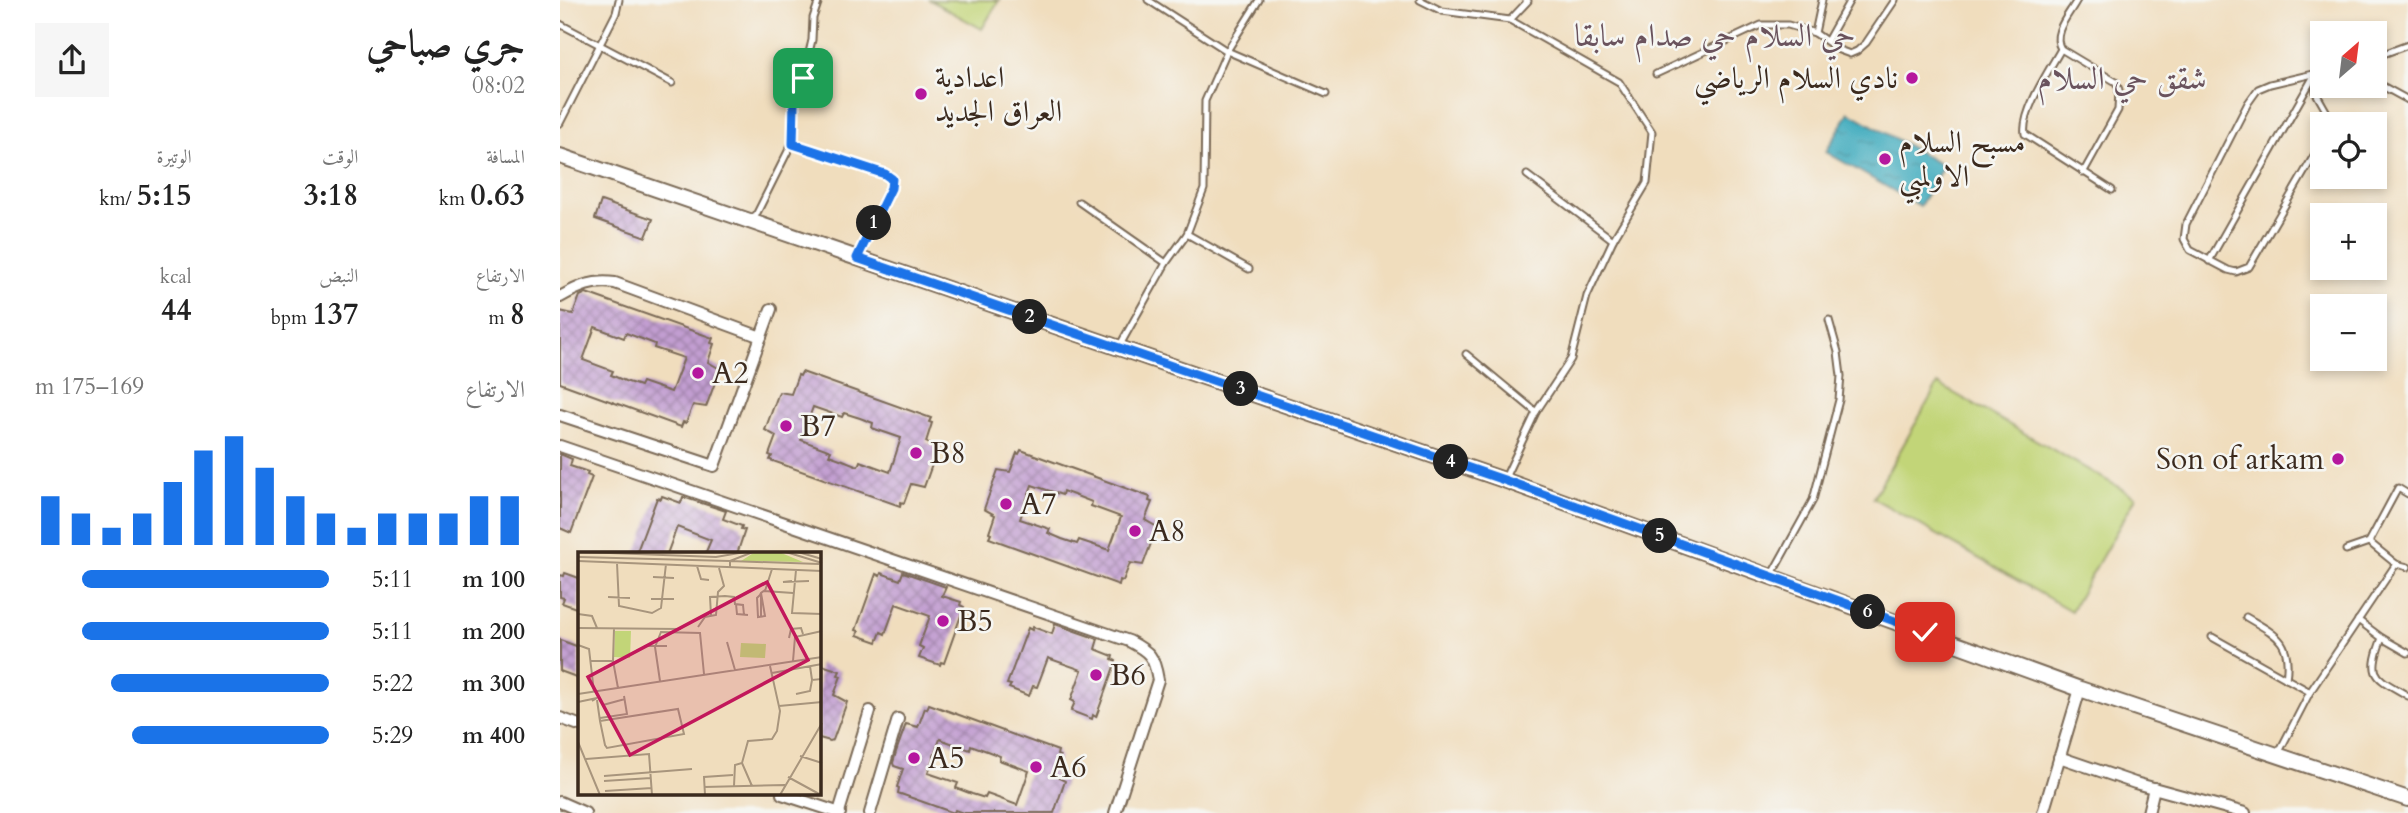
<!DOCTYPE html>
<html lang="ar">
<head>
<meta charset="utf-8">
<style>
	body { margin:0; font-family:Cardo,Amiri,serif; background:#f6f6f6; color:#222; direction:rtl; height:100vh; display:flex; flex-direction:column; font-size:26px; white-space:nowrap }
	* { box-sizing:border-box; margin:0 }
	p { font-size:23px; color:#767676 }
	.icon { flex:none; width:38px; height:38px; fill:none; stroke:currentColor; stroke-width:2; stroke-linecap:round; stroke-linejoin:round }
	.map { position:relative; flex:1; overflow:hidden; direction:ltr }
	.sheet { display:flex; flex-direction:column; background:#fff; width:560px }
	.sheet>* { flex:none }
	.needle { width:46px; rotate:28deg }
	.fabs { position:absolute; left:1750px; top:21px; display:grid; gap:14px }
	.fabs a { display:grid; place-items:center; width:77px; height:77px; border-radius:0px; background:#fff; box-shadow:0 4px 10px #0003; font-size:35px }
	.pin { position:absolute; display:grid; place-items:center; width:60px; height:60px; color:#fff; margin:-30px; border-radius:14px; box-shadow:0 4px 10px #0006 }
	.km { position:absolute; width:35px; height:35px; margin:-18px; border-radius:50%; background:#222; color:#fff; font-size:19px; line-height:35px; text-align:center }
	.round { display:grid; place-items:center; flex:none; width:74px; height:74px; border-radius:0px; background:#f6f6f6 }
	.summary { display:flex; align-items:center; justify-content:space-between; height:119px; padding:0 35px }
	h1 { font-size:38px; font-weight:600; line-height:52px }
	.figures { display:grid; grid-template-columns:repeat(3,1fr); gap:10px; height:119px; padding:7px 35px }
	.figures div { display:grid; align-content:center }
	.figures b { font-size:30px; font-weight:600 }
	.figures small { font-size:19px; font-weight:400 }
	.figures p { font-size:19px }
	.chart { height:196px; padding:14px 35px }
	.chart p { display:flex; justify-content:space-between }
	.chart svg { width:100%; height:126px; margin-top:7px; stroke:#1a73e8; stroke-width:6 }
	ul { padding:0 35px; list-style:none; font-size:23px }
	li { display:grid; grid-template-columns:112px 84px 1fr; align-items:center; height:52px }
	li i { height:18px; border-radius:9px; background:#1a73e8 }
	main { display:flex; flex:1; min-height:0 }
	.map>svg:first-child { display:block }
</style>
</head>
<body>
<main>
<div class="map">
<svg width="1848" height="813" viewBox="0 0 1848 813">
	<defs>
		<pattern id="water-ripples" width="26" height="14" patternUnits="userSpaceOnUse" patternTransform="scale(1.75)"><rect width="26" height="14" fill="#3eaabd"/><path d="M2 4q2-2 4 0t4 0M15 11q2-2 4 0t4 0" fill="none" stroke="#358b99"/></pattern>
		<pattern id="building-cross-hatch" width="8" height="8" patternUnits="userSpaceOnUse" patternTransform="scale(1.75)"><rect width="8" height="8" fill="#c29ed1"/><path d="M0 0l8 8M0 8l8-8" fill="none" stroke="#9f81a9"/></pattern>
	</defs>
	<rect width="100%" height="100%" fill="#f6f6f2"/>
	<filter id="ink" filterUnits="userSpaceOnUse"><feTurbulence type="fractalNoise" baseFrequency=".0143" numOctaves="2"/><feDisplacementMap in="SourceGraphic" scale="14" xChannelSelector="R" yChannelSelector="G"/><feConvolveMatrix kernelMatrix="1 2 1 2 8 2 1 2 1" color-interpolation-filters="sRGB"/></filter>
	<filter id="wash" filterUnits="userSpaceOnUse"><feTurbulence type="fractalNoise" baseFrequency=".00686" numOctaves="4" result="noise"/><feDisplacementMap in="SourceGraphic" scale="28" xChannelSelector="R" yChannelSelector="G"/><feGaussianBlur stdDeviation="1.57" result="paint"/><feColorMatrix in="noise" values="0 0 0 0 0 0 0 0 0 0 0 0 0 0 0 0 0 1.4 0 .05"/><feComposite in="paint" operator="in"/></filter>
	<g filter="url(#wash)">
		<rect width="100%" height="100%" fill="#f0ddbd"/>
		<!-- pitch -->
		<g fill="#c2d578" stroke="#7e804b" stroke-width="2">
			<polygon points="370,0 439,0 422,29"/>
			<polygon points="1378,384 1576,497 1511,611 1313,498"/>
		</g>
		<!-- water -->
		<polygon fill="url(#water-ripples)" stroke="#3c6a6e" stroke-width="2" points="1289,112 1383,166 1360,206 1266,152"/>
		<g id="blocks">
			<!-- building -->
			<g fill="url(#building-cross-hatch)" fill-rule="evenodd">
				<polygon points="41,201 93,219 86,237 35,219"/>
				<path d="M26,293L153,338L151,343L154,344L148,362L160,369L146,407L133,405L126,423L123,422L121,427L0,383V311L13,314L20,296ZM35,327L64,338L66,333L82,339L95,344L94,348L124,358L111,392L82,382L80,386L65,381L51,375L53,371L23,360Z"/>
				<path d="M242,372L371,418L369,422L372,423L366,442L378,448L364,487L351,484L344,503L341,502L340,506L210,460L212,456L209,455L216,436L205,430L219,392L231,394L238,375L240,376ZM253,407L282,417L284,413L300,418L313,423L312,428L341,438L330,472L300,461L298,466L283,460L269,455L271,451L241,440Z"/>
				<path d="M461,450L590,497L589,501L592,502L585,520L597,527L583,565L570,563L563,581L560,580L559,585L429,538L431,534L429,533L435,515L424,509L438,470L450,472L457,453L459,454ZM472,485L502,495L503,491L519,497L532,502L531,506L561,517L549,550L519,540L517,544L502,539L488,533L490,529L460,519Z"/>
				<polygon points="0,454 12,459 10,466 28,472 27,475 32,477 11,533 0,528"/>
				<polygon points="102,496 121,503 123,497 166,511 163,519 182,526 181,529 185,530 177,554 145,554 151,540 117,527 107,554 76,554 97,498 101,499"/>
				<polygon points="343,572 386,587 382,596 401,602 400,605 404,607 384,663 381,662 380,665 359,658 363,648 359,646 370,616 336,604 325,634 321,632 317,642 297,635 299,631 296,630 316,574 320,576 321,573 340,580"/>
				<polygon points="5,573 19,578 19,609 2,603 4,598 0,597 0,575 4,576"/>
				<polygon points="495,624 538,639 535,649 553,656 552,659 556,661 536,717 533,715 532,719 511,711 515,702 511,700 522,670 488,658 477,687 473,686 469,696 449,688 451,685 447,684 468,628 472,630 473,627 492,634"/>
				<polygon points="0,640 19,647 19,678 0,671"/>
				<polygon points="259,664 280,671 278,675 281,676 274,695 287,702 273,740 270,741 259,738"/>
				<path d="M369,704L498,751L497,755L500,756L493,775L505,781L494,813H403L395,810L394,813L338,793L339,788L337,787L343,769L334,766L333,763L336,752L346,724L358,727L365,708L367,709ZM380,739L410,750L411,745L427,751L440,756L439,760L469,771L457,805L427,794L425,798L412,794L396,788L398,783L368,773Z"/>
			</g>
		</g>
	</g>
	<g filter="url(#ink)">
		<use href="#blocks" fill-opacity="0" stroke="#7a6956" stroke-width="2"/>
		<g fill="none" stroke-linecap="round" stroke-linejoin="round">
			<defs>
				<g id="service">
					<polyline points="588,0 667,51 766,94"/>
					<polyline points="860,0 882,11 950,20 1059,82 1092,132 1087,183 1053,240 1027,296 1011,359 976,412 944,480"/>
					<path d="M1517,0C1509,15 1491,33 1501,49L1556,82L1559,90L1558,110L1523,173"/>
					<polyline points="950,20 968,1 966,0"/>
					<polyline points="0,24 112,83"/>
					<polyline points="1255,33 1262,0"/>
					<polyline points="1267,41 1290,0"/>
					<path d="M1501,49C1490,69 1461,112 1465,134L1552,190"/>
					<polyline points="1815,57 1848,45"/>
					<polyline points="1762,72 1710,84 1698,89 1688,103 1626,224 1624,239 1630,250 1668,270 1676,272 1689,267 1756,152 1762,138"/>
					<polyline points="1096,74 1201,25 1228,25 1255,33 1279,50 1290,54 1297,51 1306,43 1335,0"/>
					<polyline points="1755,74 1756,93 1769,116 1768,124"/>
					<polyline points="1815,82 1848,100"/>
					<polyline points="0,123 56,13 59,0"/>
					<polyline points="232,143 325,174 332,179 331,188 297,257"/>
					<polyline points="967,175 1053,240"/>
					<polyline points="519,202 606,263"/>
					<polyline points="194,219 232,143 234,103 243,78 252,40 253,18 259,0"/>
					<polyline points="627,234 689,269"/>
					<polyline points="1649,261 1755,74"/>
					<polyline points="560,345 606,263 627,234 644,189 645,101 667,51 699,0"/>
					<polyline points="906,354 976,412"/>
					<polyline points="1809,542 1836,564"/>
					<polyline points="1786,550 1809,542 1838,488 1848,494"/>
					<polyline points="1212,574 1253,500 1279,400 1281,376 1278,352 1269,320"/>
					<path d="M1686,617C1716,635 1732,640 1726,679"/>
					<polyline points="1798,620 1822,638 1848,653"/>
					<polyline points="1652,637 1750,692"/>
					<path d="M1822,638C1807,678 1815,676 1848,696"/>
					<polyline points="1719,752 1750,692 1836,564 1848,567"/>
				</g>
				<g id="minor">
					<path d="M0,297C20,286 32,280 55,283L201,337"/>
					<polyline points="0,415 154,466 211,309"/>
					<path d="M0,446L569,641C590,652 594,656 598,680L555,813"/>
					<polyline points="0,718 19,725"/>
					<polyline points="1499,757 1575,783 1685,813"/>
					<polyline points="222,794 280,813"/>
					<polyline points="0,802 25,813"/>
					<polyline points="279,812 310,711"/>
					<polyline points="310,813 338,719"/>
					<polyline points="1483,813 1520,689"/>
					<polyline points="1588,813 1594,788"/>
				</g>
				<polyline id="tertiary" points="0,156 944,480 1520,689 1848,799"/>
			</defs>
			<!-- service casing -->
			<use href="#service" stroke="#7a6956" stroke-width="9"/>
			<!-- minor casing -->
			<use href="#minor" stroke="#7a6956" stroke-width="14"/>
			<!-- tertiary casing -->
			<use href="#tertiary" stroke="#7a6956" stroke-width="18"/>
			<!-- service -->
			<use href="#service" stroke="#fff" stroke-width="5"/>
			<!-- minor -->
			<use href="#minor" stroke="#fff" stroke-width="10"/>
			<!-- tertiary -->
			<use href="#tertiary" stroke="#fff" stroke-width="14"/>
		</g>
	</g>
	<g fill="none" stroke-linecap="round" stroke-linejoin="round" filter="url(#ink)">
		<defs>
			<polyline id="route" points="243,78 234,103 233,144 325,174 332,179 331,188 297,258 944,480 1365,632"/>
		</defs>
		<!-- route casing -->
		<use href="#route" stroke="#fff" stroke-width="14"/>
		<!-- route -->
		<use href="#route" stroke="#1a73e8" stroke-width="9"/>
	</g>
	<!-- markers -->
	<g fill="#b5179e" stroke="#f6f6f2" stroke-width="2.5">
		<circle cx="1352" cy="78" r="7"/>
		<circle cx="361" cy="94" r="7"/>
		<circle cx="1325" cy="159" r="7"/>
		<circle cx="138" cy="373" r="7"/>
		<circle cx="226" cy="426" r="7"/>
		<circle cx="356" cy="453" r="7"/>
		<circle cx="1778" cy="459" r="7"/>
		<circle cx="446" cy="504" r="7"/>
		<circle cx="575" cy="531" r="7"/>
		<circle cx="383" cy="621" r="7"/>
		<circle cx="536" cy="675" r="7"/>
		<circle cx="354" cy="758" r="7"/>
		<circle cx="476" cy="767" r="7"/>
	</g>
	<g text-anchor="middle" dominant-baseline="central" stroke-width="5" stroke-linejoin="round" paint-order="stroke">
		<!-- poi labels -->
		<g font-size="30" fill="#3b2a1e" stroke="#f6f6f2" text-anchor="start">
			<text x="375" y="77">اعدادية<tspan x="375" dy="34">العراق الجديد</tspan></text>
			<text x="1338" y="78" text-anchor="end">نادي السلام الرياضي</text>
			<text x="1339" y="142">مسبح السلام<tspan x="1339" dy="34">الاولمبي</tspan></text>
			<text x="152" y="373">A2</text>
			<text x="240" y="426">B7</text>
			<text x="370" y="453">B8</text>
			<text x="1764" y="459" text-anchor="end">Son of arkam</text>
			<text x="460" y="504">A7</text>
			<text x="589" y="531">A8</text>
			<text x="397" y="621">B5</text>
			<text x="550" y="675">B6</text>
			<text x="368" y="758">A5</text>
			<text x="490" y="767">A6</text>
		</g>
		<!-- neighbourhood labels -->
		<g font-size="32" fill="#6a535d" stroke="#f6f6f2">
			<text x="1155" y="36">حي السلام حي صدام سابقا</text>
			<text x="1562" y="79">شقق حي السلام</text>
		</g>
	</g>
	<!-- overview -->
	<g transform="translate(18 552)">
		<rect width="243" height="243" fill="#f0ddbd"/>
		<path d="M177,0H201L225,10L163,9Z" fill="#c2d578"/>
		<path d="M37,79H53L52,106L36,105ZM163,91L188,92L187,106L162,105Z" fill="#c2d578"/>
		<path fill="none" stroke="#a8957d" stroke-width="2" d="M5,0L138,5L167,0M208,0L244,11M220,0L244,7M0,5L152,9L175,0M0,9L244,19M39,11L41,54L74,61L83,56L88,12M119,14L123,27L131,28M152,15V9L241,12M194,17L187,39L215,41M218,18L214,61L244,62M75,25L96,26M214,29L205,30L231,29M183,41L187,64L180,65L179,46L182,43L183,41L187,38M30,45L52,46M73,47H96M158,52L159,62L170,63M0,62L14,64L19,76M133,63L132,45L147,44L156,45L157,52L165,53L166,63M183,65V44M120,75L127,65L138,63L140,40L146,34L141,16M0,76L103,77M36,77L35,109L40,136M211,86L213,77L223,76L225,82M149,90L157,118M0,93L11,97L16,140M66,94H89M12,109H35M215,109L217,85L244,79M232,114L234,128L244,127M194,121L244,112M82,129L77,95L83,80L122,81L126,122M0,142L244,105M218,142L232,139L234,128M19,148L22,169L27,193L29,196L106,182L100,157L22,169M0,150L19,146L14,149M25,153L47,147M201,154L244,150M22,166L49,162L46,144M0,190L22,243M222,204L244,211M8,207L71,202L74,243M164,211L174,234M26,224L114,217M210,225L243,243M26,229L73,226M156,234L157,213L164,211L170,189L194,187L199,179L202,159L192,114M126,235L207,233M27,239L74,236M127,243L126,225L155,223M202,243L244,171"/>
		<path fill="#c2185b" fill-opacity="0.15" stroke="#c2185b" stroke-width="3.5" d="M189,30L230,108L52,203L10,125Z"/>
		<rect width="243" height="243" fill="none" stroke="#3b2a1e" stroke-width="3.5"/>
	</g>
</svg>
<div class="fabs">
<a><svg class="needle" viewBox="-14 -14 28 28"><path d="M0-13l5 13h-10z" fill="#e53935"/><path d="M0 13l5-13h-10z" fill="#767676"/></svg></a>
<a><svg class="icon" aria-label="locate" viewBox="0 0 24 24"><circle cx="12" cy="12" r="6"/><path d="M12 2v4M12 18v4M2 12h4M18 12h4"/></svg></a>
<a>+</a>
<a>−</a>
</div>
<div class="pin" style="left:243px;top:78px;background:#1e9e55"><svg class="icon" aria-label="arrive" viewBox="0 0 24 24"><path d="M6 21V4h12l-3 4 3 4H6"/></svg></div>
<div class="pin" style="left:1365px;top:632px;background:#d93025"><svg class="icon" aria-label="check" viewBox="0 0 24 24"><path d="M5 12l5 5 9-10"/></svg></div>
<b class="km" style="left:314px;top:223px">1</b>
<b class="km" style="left:470px;top:317px">2</b>
<b class="km" style="left:681px;top:389px">3</b>
<b class="km" style="left:891px;top:462px">4</b>
<b class="km" style="left:1100px;top:536px">5</b>
<b class="km" style="left:1308px;top:612px">6</b>
</div>
<section class="sheet">
<div class="summary"><div><h1>جري صباحي</h1><p>08:02</p></div><a class="round"><svg class="icon" aria-label="share" viewBox="0 0 24 24"><path d="M12 15V3M7 8l5-5 5 5M5 13v7h14v-7"/></svg></a></div>
<div class="figures">
<div><p>المسافة</p><b>0.63<small> km</small></b></div>
<div><p>الوقت</p><b>3:18</b></div>
<div><p>الوتيرة</p><b>5:15<small> /km</small></b></div>
</div>
<div class="figures">
<div><p>الارتفاع</p><b>8<small> m</small></b></div>
<div><p>النبض</p><b>137<small> bpm</small></b></div>
<div><p>kcal</p><b>44</b></div>
</div>
<div class="chart"><p><span>الارتفاع</span>169–175 m</p>
<svg viewBox="0 0 160 44" preserveAspectRatio="none"><path d="M5 44V27M15 44V33M25 44V38M35 44V33M45 44V22M55 44V11M65 44V6M75 44V17M85 44V27M95 44V33M105 44V38M115 44V33M125 44V33M135 44V33M145 44V27M155 44V27"/></svg>
</div>
<ul>
<li><b>100 m</b>5:11<i style="width:84%"></i></li>
<li><b>200 m</b>5:11<i style="width:84%"></i></li>
<li><b>300 m</b>5:22<i style="width:74%"></i></li>
<li><b>400 m</b>5:29<i style="width:67%"></i></li>
</ul>
</section>
</main>
</body>
</html>
